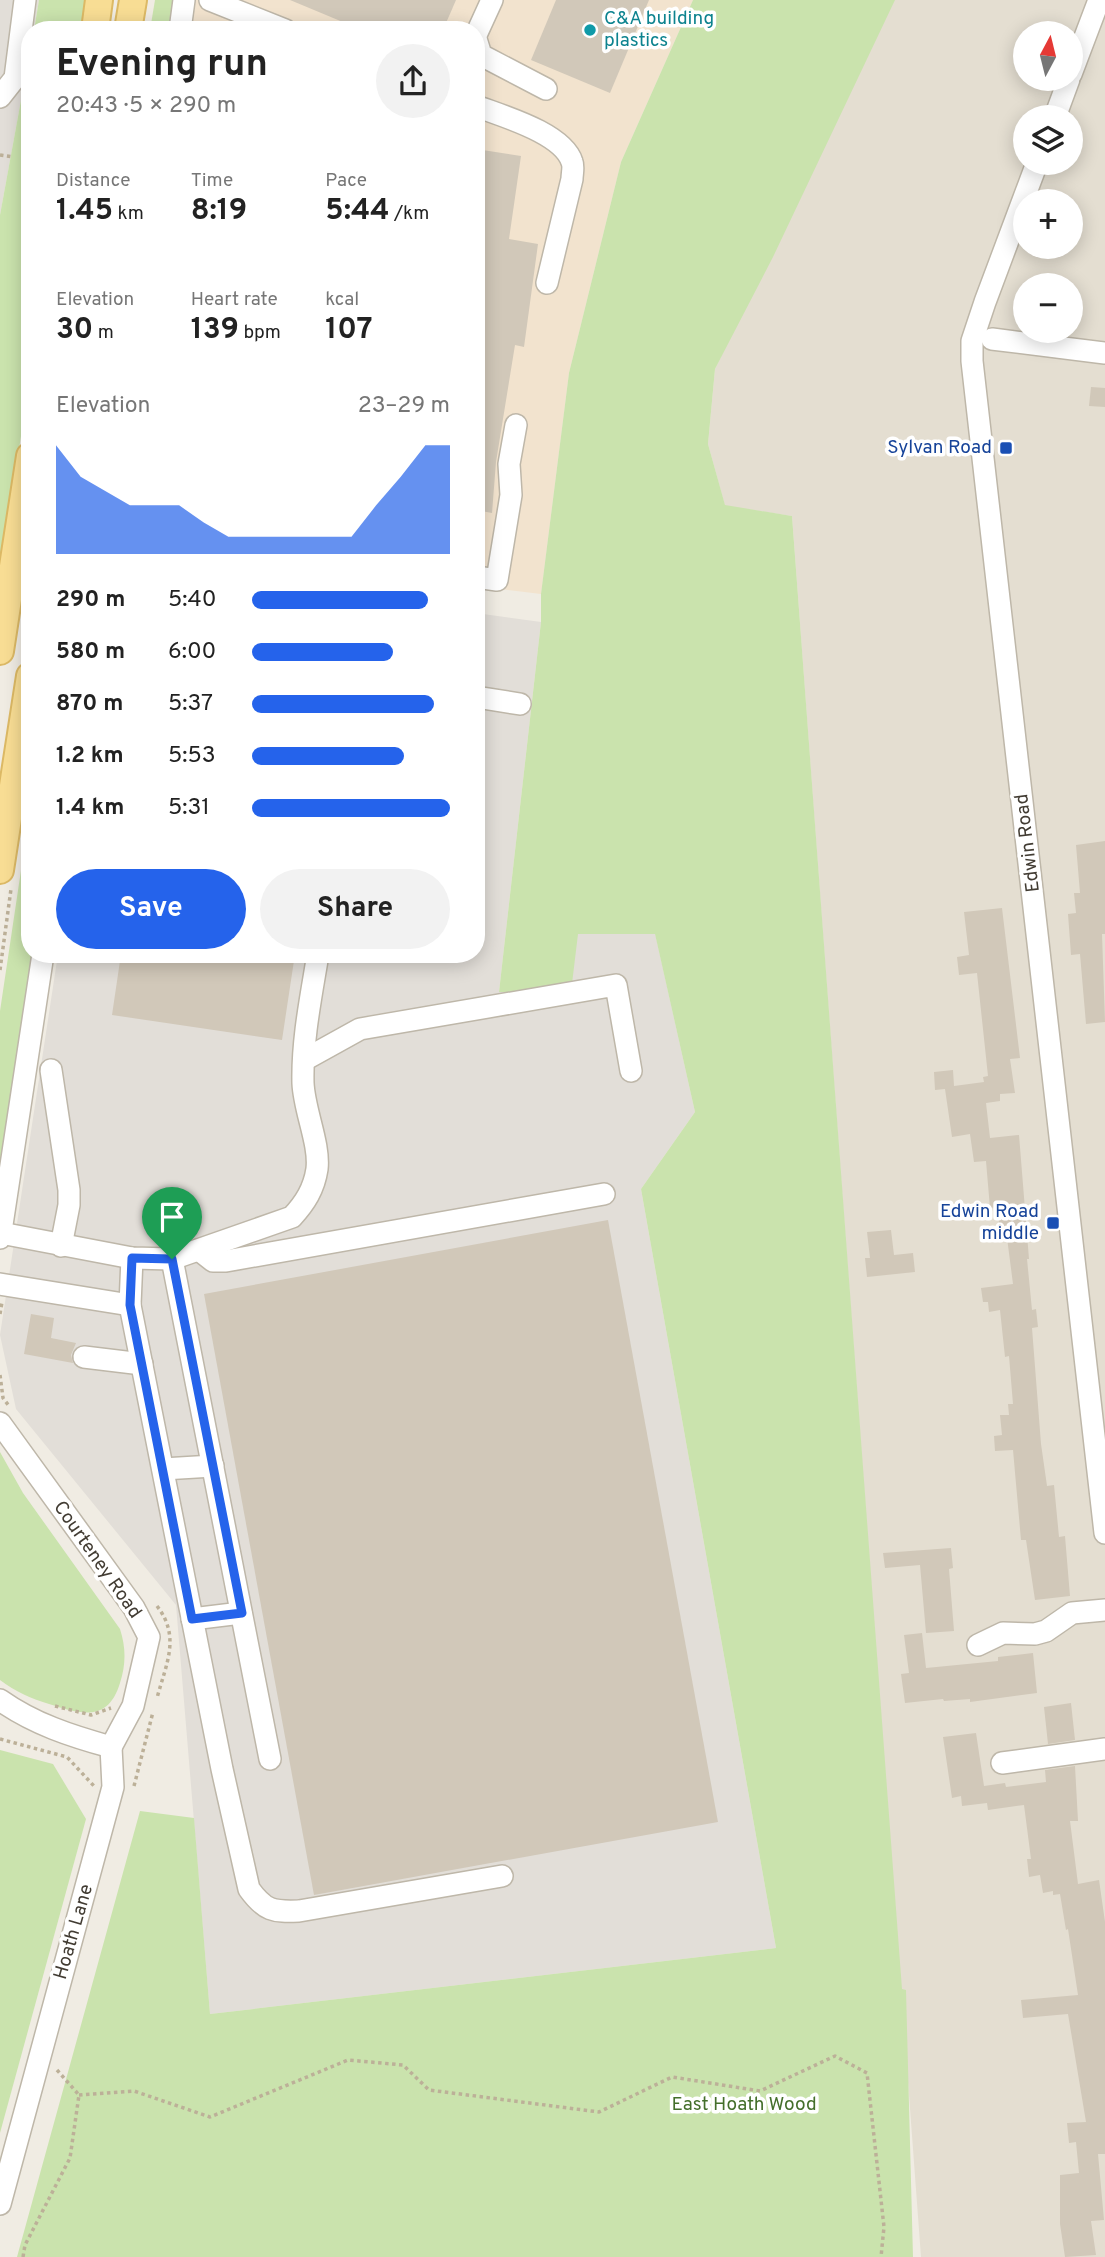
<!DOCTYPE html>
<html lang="en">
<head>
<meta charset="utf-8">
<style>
	body { margin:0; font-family:Overpass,sans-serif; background:#f2f2f2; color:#222; height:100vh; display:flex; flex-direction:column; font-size:26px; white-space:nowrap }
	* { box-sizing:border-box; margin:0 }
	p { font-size:23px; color:#767676 }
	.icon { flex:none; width:38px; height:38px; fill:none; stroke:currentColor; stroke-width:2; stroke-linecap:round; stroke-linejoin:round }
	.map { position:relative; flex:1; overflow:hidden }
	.side { position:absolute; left:21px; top:21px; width:464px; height:942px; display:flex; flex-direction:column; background:#fff; border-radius:28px; box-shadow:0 4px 18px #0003 }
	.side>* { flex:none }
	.needle { width:46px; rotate:7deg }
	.controls { position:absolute; left:1013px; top:21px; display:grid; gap:14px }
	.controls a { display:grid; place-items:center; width:70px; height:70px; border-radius:50%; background:#fff; box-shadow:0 4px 18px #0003; font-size:35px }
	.pin { position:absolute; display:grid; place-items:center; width:60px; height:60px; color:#fff; margin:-72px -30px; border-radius:50% 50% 50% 0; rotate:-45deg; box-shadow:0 0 7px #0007 }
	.pin .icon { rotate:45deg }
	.round { display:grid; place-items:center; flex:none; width:74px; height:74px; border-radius:37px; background:#f2f2f2 }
	.summary { display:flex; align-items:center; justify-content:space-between; height:119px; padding:0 35px }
	h1 { font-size:38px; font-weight:700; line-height:52px }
	.stats { display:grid; grid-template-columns:repeat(3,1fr); gap:10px; height:119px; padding:7px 35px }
	.stats div { display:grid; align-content:center }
	.stats b { font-size:30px; font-weight:700 }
	.stats small { font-size:19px; font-weight:400 }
	.stats p { font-size:19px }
	.chart { height:196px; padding:14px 35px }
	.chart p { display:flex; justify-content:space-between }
	.chart svg { width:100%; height:126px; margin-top:7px; fill:#2563eb; opacity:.7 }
	.primary-button { display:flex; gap:14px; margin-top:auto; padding:14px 35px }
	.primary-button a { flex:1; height:80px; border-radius:42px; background:#2563eb; color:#fff; font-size:28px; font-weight:700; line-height:80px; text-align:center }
	.primary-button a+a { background:#f2f2f2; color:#222 }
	ul { padding:0 35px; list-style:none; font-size:23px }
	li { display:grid; grid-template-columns:112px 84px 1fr; align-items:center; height:52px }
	li i { height:18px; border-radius:9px; background:#2563eb }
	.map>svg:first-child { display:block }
</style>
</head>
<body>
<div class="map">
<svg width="1105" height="2257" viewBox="0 0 1105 2257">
	<rect width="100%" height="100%" fill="#f0ece3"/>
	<!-- residential -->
	<path fill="#e4ded1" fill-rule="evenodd" d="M846,0H1105V2257H921L792,516L725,506L708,444L715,369L821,154ZM1026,33H1071V79H1026ZM1026,117H1071V163H1026ZM1026,201H1071V247H1026ZM1026,285H1071V331H1026Z"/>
	<!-- commercial -->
	<polygon fill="#f2e3ce" points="179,0 693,0 621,162 569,373 541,594 476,586 476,30 174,30"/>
	<!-- industrial -->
	<g fill="#e2ded8">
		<polygon points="0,0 39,0 34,30 30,30 30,51 0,215"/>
		<polygon points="476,613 541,622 499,992 577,934 655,933 695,1112 641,1189 776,1948 210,2014 176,1605 16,1409 0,1335 58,954 476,954"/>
	</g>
	<!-- green -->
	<g fill="#cae3ad">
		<polygon points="39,0 86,0 82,30 34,30"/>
		<polygon points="155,0 179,0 174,30 150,30"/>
		<polygon points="693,0 895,0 773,257 715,369 708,444 725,505 792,516 902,1989 906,1990 913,2257 17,2257 140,1811 194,1818 210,2014 776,1948 641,1189 695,1112 655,934 578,934 571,992 499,992 541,622 541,594 569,373 621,162"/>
		<polygon points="30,51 30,377 0,574 0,215"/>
		<polygon points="30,810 30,954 34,954 0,1165 0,1011"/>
		<path d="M0,1452L23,1493L120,1629C126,1648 126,1664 120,1683C108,1723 80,1714 49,1704C30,1698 16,1692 0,1680Z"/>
		<polygon points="0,1750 53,1764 86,1819 0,2133"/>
	</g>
	<!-- building -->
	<g fill="#d1c8b9">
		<polygon points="290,0 456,0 443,30 362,30"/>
		<polygon points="556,0 649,0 610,93 531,60"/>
		<polygon points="476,149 521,156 509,239 538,244 524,347 515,345 496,462 492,513 476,510"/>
		<polygon points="1091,387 1105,388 1105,407 1089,406"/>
		<polygon points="1105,841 1105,934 1102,934 1105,1022 1086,1024 1080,954 1071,955 1068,914 1076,913 1074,893 1080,893 1076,845"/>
		<polygon points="1002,908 1020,1058 1010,1059 1015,1093 1000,1094 1000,1101 986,1103 990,1138 1019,1135 1029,1259 1027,1259 1032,1310 1036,1309 1038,1327 1032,1328 1041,1444 1047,1486 1054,1485 1059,1537 1065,1536 1070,1596 1035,1600 1026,1540 1021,1540 1013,1450 995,1451 994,1436 1002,1435 1000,1415 1009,1415 1008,1404 1013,1404 1009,1356 1005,1357 1000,1310 989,1312 988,1302 983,1302 981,1288 1013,1284 1006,1230 1000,1231 997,1207 990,1208 986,1161 974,1162 970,1134 952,1137 945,1089 935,1090 934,1072 953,1070 954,1086 984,1082 983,1077 988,1076 977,973 959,975 957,957 969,955 964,912"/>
		<polygon points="121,954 295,954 282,1040 112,1015"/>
		<polygon points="608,1220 718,1822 314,1895 204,1294"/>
		<polygon points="891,1230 894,1255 913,1253 915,1272 867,1277 865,1258 870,1258 867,1232"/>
		<polygon points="31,1314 54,1318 51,1338 76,1343 71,1355 73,1363 24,1354"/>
		<polygon points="951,1548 953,1568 949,1569 954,1631 926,1633 920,1565 885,1568 883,1553"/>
		<polygon points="922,1633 926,1668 998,1661 998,1657 1033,1653 1037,1693 970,1702 970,1699 944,1701 943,1699 905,1703 901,1674 909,1673 904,1635"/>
		<polygon points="1071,1703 1075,1740 1048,1744 1044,1707"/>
		<polygon points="976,1733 984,1786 1005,1783 1006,1787 1046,1782 1045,1770 1075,1766 1078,1821 1070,1821 1078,1884 1099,1880 1105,1922 1105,2154 1098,2154 1104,2220 1091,2221 1096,2255 1065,2257 1060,2224 1060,2175 1079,2173 1076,2142 1069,2143 1067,2123 1086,2122 1068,2014 1023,2018 1021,2000 1078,1995 1068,1929 1066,1930 1060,1894 1053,1895 1053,1891 1043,1893 1040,1875 1029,1877 1027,1859 1031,1859 1024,1805 988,1810 987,1803 962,1806 961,1796 952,1798 943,1737"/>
	</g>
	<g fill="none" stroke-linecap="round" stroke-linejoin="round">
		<defs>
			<g id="minor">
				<polyline points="210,0 285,30"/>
				<polyline points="180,30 184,0"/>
				<polyline points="476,35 492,0"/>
				<polyline points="476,39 481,55 546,89"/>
				<polyline points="1071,74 1099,0"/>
				<polyline points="0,97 15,78 25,0"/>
				<path d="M476,106C502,116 563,133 572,162C574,167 572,174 572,179L547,283"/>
				<polyline points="1055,117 1069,79"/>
				<polyline points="1037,163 985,302 972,341 972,361 1105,1533"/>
				<polyline points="992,339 1105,353"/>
				<polyline points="476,577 497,580 511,495 509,464 516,425"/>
				<polyline points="476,697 520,704"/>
				<polyline points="304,1060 360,1029 616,985 631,1071"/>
				<polyline points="51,1070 69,1190 69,1205 61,1246"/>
				<path d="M1,1233L132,1258L172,1259L292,1217C305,1203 314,1189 317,1169C320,1144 304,1110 303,1083C302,1040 311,997 318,954"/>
				<polyline points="0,1238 43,954"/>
				<polyline points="199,1250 213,1261 226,1261 604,1194"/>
				<path d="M132,1258L130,1305L222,1769L249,1889C265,1911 273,1912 299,1911L502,1876"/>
				<polyline points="172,1259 270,1759"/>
				<polyline points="0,1284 130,1305"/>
				<polyline points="84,1357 142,1364"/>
				<polyline points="0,1423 134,1608 149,1637 133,1706 111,1747"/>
				<polyline points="163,1469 213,1466"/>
				<polyline points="192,1619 241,1613"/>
				<polyline points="978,1645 1003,1633 1035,1634 1046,1631 1072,1613 1105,1610"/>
				<path d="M0,1700C34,1724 71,1736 111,1747"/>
				<polyline points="1002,1763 1105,1749"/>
				<polyline points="0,2204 113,1787 111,1747"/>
			</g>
			<g id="major">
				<polyline points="95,30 99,0"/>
				<polyline points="128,30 133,0"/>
				<polyline points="0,651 30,456"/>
				<polyline points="0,870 30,676"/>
			</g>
		</defs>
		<!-- minor casing -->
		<use href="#minor" stroke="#beb7a9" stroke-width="24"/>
		<!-- major casing -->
		<use href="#major" stroke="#dcb965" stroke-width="30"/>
		<!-- path -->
		<g stroke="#bcb098" stroke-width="3.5" stroke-dasharray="3.5 3.5" stroke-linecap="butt">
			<polyline points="0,155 13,157"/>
			<polyline points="0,970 11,889"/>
			<polyline points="0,1314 2,1302"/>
			<polyline points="0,1375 3,1398 9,1406"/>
			<path d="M157,1606C181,1637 166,1664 157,1698"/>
			<polyline points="55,1706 91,1715 111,1708"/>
			<polyline points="0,1739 67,1757 94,1786"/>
			<polyline points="134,1786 153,1712"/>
			<polyline points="57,2070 79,2095"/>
			<polyline points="79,2095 134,2091 210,2117 348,2060 403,2065 429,2090 599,2112 672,2077 760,2091 835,2056 867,2073 884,2227 881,2257"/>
			<polyline points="23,2257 25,2245 70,2158 79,2095"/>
		</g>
		<!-- minor -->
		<use href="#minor" stroke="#fff" stroke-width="21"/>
		<!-- major -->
		<use href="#major" stroke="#f8dd94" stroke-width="26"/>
	</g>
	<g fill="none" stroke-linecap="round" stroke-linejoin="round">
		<defs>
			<polygon id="route" points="132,1258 172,1259 242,1613 192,1619 130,1305"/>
		</defs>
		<!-- route casing -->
		<use href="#route" stroke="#fff" stroke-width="14"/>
		<!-- route -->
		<use href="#route" stroke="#2563eb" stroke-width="9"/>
	</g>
	<!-- markers -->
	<circle fill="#0f9aa8" stroke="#fff" stroke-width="2.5" cx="590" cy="30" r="7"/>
	<g fill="#1a4fb4" stroke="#fff" stroke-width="2.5">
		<rect x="999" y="441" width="14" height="14" rx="3.5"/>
		<rect x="1046" y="1216" width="14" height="14" rx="3.5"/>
	</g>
	<g text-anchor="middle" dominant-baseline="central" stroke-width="7" stroke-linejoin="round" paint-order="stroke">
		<!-- culture labels -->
		<g font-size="19" fill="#0d838f" stroke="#fff" text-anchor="start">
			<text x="604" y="19">C&amp;A building<tspan x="604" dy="22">plastics</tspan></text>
		</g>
		<!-- transit labels -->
		<g font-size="19" fill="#164399" stroke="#fff" text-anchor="end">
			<text x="992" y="448">Sylvan Road</text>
			<text x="1039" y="1212">Edwin Road<tspan x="1039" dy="22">middle</tspan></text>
		</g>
		<!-- street labels -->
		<g font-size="19" fill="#423c33" stroke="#fff">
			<text transform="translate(1028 843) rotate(-97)">Edwin Road</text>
			<text transform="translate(97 1560) rotate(55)">Courteney Road</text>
			<text transform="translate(74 1932) rotate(-74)">Hoath Lane</text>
		</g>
		<!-- park labels -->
		<g font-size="19" fill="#446f2b" stroke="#fff">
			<text x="744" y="2105">East Hoath Wood</text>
		</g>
	</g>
</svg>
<div class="controls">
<a><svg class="needle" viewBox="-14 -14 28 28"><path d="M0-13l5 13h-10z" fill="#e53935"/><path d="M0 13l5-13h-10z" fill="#767676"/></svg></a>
<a><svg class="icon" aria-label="layers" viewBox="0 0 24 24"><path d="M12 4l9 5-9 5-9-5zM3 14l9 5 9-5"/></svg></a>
<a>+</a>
<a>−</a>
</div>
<div class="pin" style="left:172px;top:1259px;background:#1e9e55"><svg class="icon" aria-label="arrive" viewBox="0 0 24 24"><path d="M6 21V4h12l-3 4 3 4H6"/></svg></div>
<section class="side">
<div class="summary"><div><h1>Evening run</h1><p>20:43 · 5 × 290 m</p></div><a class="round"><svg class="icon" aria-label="share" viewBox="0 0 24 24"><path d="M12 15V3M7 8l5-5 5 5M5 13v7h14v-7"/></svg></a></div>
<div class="stats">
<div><p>Distance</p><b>1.45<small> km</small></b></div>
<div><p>Time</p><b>8:19</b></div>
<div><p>Pace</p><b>5:44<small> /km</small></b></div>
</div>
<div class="stats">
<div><p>Elevation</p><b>30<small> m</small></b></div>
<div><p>Heart rate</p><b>139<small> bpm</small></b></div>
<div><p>kcal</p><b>107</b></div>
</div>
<div class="chart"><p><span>Elevation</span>23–29 m</p>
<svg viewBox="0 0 160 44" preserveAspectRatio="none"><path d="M0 44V6L10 17L20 22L30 27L40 27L50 27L60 33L70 38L80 38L90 38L100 38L110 38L120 38L130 27L140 17L150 6L160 6V44z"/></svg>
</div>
<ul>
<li><b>290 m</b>5:40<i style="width:89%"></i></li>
<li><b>580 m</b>6:00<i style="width:71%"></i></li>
<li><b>870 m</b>5:37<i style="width:92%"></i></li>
<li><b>1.2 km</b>5:53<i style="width:77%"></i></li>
<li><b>1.4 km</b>5:31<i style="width:100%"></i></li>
</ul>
<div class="primary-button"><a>Save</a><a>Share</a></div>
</section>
</div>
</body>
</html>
